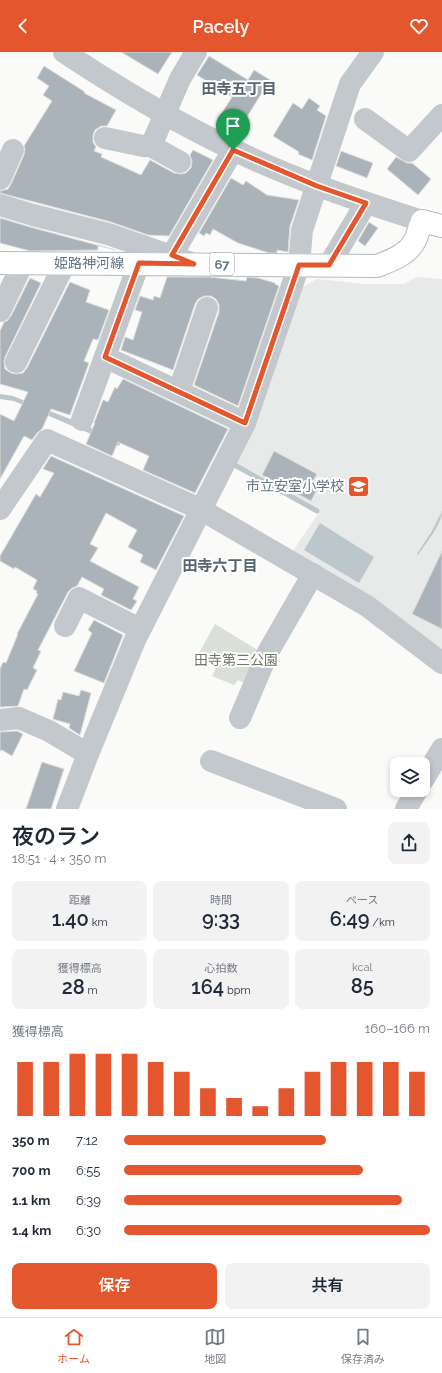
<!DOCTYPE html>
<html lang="ja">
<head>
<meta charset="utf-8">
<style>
	body { margin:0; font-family:Raleway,"Noto Sans JP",sans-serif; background:#f2f2f3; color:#1f2937; height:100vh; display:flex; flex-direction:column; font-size:15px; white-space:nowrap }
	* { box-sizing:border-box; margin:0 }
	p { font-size:13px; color:#747a83 }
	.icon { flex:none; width:22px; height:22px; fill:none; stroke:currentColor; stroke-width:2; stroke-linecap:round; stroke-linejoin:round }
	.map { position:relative; height:757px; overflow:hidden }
	.sheet { display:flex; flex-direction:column; background:#fff; flex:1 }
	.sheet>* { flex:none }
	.buttons { position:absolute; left:390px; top:705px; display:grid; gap:8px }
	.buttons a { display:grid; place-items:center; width:40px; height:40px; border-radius:8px; background:#fff; box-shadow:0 2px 6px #0003; font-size:20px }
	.pin { position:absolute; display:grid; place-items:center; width:34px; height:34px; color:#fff; margin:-41px -17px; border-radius:50% 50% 50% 0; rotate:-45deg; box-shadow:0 0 4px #0007 }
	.pin .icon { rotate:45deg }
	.round { display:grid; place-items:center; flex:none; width:42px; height:42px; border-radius:8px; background:#f2f2f3 }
	.headline { display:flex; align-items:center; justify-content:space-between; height:68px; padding:0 12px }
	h1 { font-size:22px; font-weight:600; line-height:30px }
	.stats { display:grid; grid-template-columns:repeat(3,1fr); gap:6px; height:68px; padding:4px 12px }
	.stats div { display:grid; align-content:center; border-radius:8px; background:#f2f2f3; text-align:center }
	.stats b { font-size:20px; font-weight:600 }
	.stats small { font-size:11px; font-weight:400 }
	.stats p { font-size:11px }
	.chart { height:112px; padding:8px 12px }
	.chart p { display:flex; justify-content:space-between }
	.chart svg { width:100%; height:72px; margin-top:4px; stroke:#e4572e; stroke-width:6 }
	.primary-button { display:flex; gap:8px; margin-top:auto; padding:8px 12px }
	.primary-button a { flex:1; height:46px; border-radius:8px; background:#e4572e; color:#fff; font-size:16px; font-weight:600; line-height:46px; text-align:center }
	.primary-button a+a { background:#f2f2f3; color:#1f2937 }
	ul { padding:0 12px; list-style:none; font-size:13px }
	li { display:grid; grid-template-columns:64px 48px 1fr; align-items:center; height:30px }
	li i { height:10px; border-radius:5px; background:#e4572e }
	header { display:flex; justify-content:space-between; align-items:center; height:52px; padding:0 12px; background:#e4572e; color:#fff; font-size:18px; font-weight:600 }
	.dock { display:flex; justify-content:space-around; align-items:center; height:56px; border-top:1px solid #e0e1e3; background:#fff; font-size:11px; color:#747a83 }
	.dock a { display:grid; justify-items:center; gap:2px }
	.dock .current { color:#e4572e }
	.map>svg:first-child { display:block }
</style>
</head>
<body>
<header><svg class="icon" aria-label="back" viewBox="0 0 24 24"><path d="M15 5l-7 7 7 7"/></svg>Pacely<svg class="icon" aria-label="heart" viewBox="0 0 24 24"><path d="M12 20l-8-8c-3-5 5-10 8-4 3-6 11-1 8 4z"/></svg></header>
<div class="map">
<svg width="442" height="757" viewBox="0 0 442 757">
	<rect width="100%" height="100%" fill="#fafaf8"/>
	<!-- built -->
	<polygon fill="#e8e9e9" points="417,225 442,227 442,598 292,500 320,459 232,409 298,237 317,227 365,232 403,232"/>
	<!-- green -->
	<polygon fill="#dadfd7" points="215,572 264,602 249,633 238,628 234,633 212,624 217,614 197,605"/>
	<!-- water -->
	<g fill="#bbc7cb">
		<polygon points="0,342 13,344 122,388 119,394 14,349 0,347"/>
		<path d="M442,459C442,472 426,491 418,503L417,502L432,479Z"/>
		<polygon points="320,471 374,505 359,531 304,498"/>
	</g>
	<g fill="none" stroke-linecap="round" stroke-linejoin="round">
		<!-- stream -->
		<polyline stroke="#bbc7cb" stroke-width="5" points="231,411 317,459"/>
	</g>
	<!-- building -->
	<g fill="#aab3b9" stroke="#dcdcda">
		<polygon points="121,0 172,0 158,22"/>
		<polygon points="209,4 248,28 254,18 270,28 240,76 220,64 232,45 197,23"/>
		<polygon points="44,14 85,40 84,41 116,58 107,74 101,74 95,78 93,83 93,90 96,95 94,99 102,102 101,105 141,123 150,108 174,121 181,122 186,121 191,116 192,109 190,103 193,98 213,108 169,184 148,183 111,170 0,141 0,139 8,137 11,132 24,103 25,97 24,94 52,49 43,43 49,34 37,26"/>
		<polygon points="309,46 320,54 317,58 326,64 312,108 298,102 299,100 273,84 293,51 302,57"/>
		<polygon points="341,99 373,111 367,126 336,114"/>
		<polygon points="396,105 407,111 412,111 431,127 418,143 387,117"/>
		<polygon points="231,126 243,133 246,129 267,143 299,148 290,174 288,200 277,198 277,201 269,201 238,191 213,177 210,183 206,181 204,184 199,181"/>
		<polygon points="0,166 30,175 115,198 98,193 98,198 30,199 0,191"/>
		<polygon points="369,170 378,176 365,194 358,189"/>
		<polygon points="167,225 209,225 246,229 247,225 258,226 275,231 275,232 279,234 238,354 194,333 219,260 219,253 216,247 211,244 204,244 198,247 195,252 173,318 121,298 125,285 133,288 142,260 135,258 140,244 153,248 154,244 160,246"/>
		<polygon points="30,226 41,231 5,305 4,310 5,317 11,321 16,322 23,321 27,316 70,230 90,238 86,250 109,258 98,288 93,287 84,309 89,311 70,363 51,357 42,377 37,381 32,388 24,384 0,427 0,362 14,369 28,340 0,332 0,279 4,270 7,269 11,264"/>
		<polygon points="123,327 228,377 195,441 143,418 149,404 118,390 112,404 86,392 95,371 94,371 103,348 108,350 115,335 117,337"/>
		<polygon points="274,399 317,422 311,432 318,436 311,449 262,423"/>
		<polygon points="51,404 184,464 156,518 140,510 143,503 128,495 137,478 106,461 90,492 98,496 90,509 139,535 133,547 137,549 131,558 101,543 104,537 82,525 77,534 72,536 68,540 38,598 41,599 33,616 37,618 27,638 24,637 18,654 0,655 0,617 3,610 6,611 18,582 17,582 38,542 36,541 37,539 33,537 37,528 15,515 14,517 0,509 0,504 36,442 40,445 54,421 43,417"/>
		<polygon points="442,499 442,577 412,562"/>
		<polygon points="94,568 123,583 104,631 74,619 92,581 88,578"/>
		<polygon points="81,638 91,641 80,683 69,676 70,672 53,667 58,647 61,648 63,640 79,644"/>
		<polygon points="17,679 23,682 12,704 2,698 0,699 0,680"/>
		<polygon points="42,710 64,717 51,757 26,757"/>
	</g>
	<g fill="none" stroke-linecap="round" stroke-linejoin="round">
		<defs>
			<path id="major" d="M0,211L377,214C390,209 407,203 414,190C418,184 419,175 422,169L442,174"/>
		</defs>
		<!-- major casing -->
		<use href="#major" stroke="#b5babe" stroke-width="24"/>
		<!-- minor -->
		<g stroke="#c3c8cc" stroke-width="22">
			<path d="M64,0C118,36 174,69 232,97C292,127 357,148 422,169"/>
			<polyline points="365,67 409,99 442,63"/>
			<polyline points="105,86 143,94 151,94 180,110"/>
			<polyline points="151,94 180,27 196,0"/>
			<polyline points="0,127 13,98"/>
			<polyline points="0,153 33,163 108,182 194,212"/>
			<polyline points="172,203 233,98"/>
			<polyline points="329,213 366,151"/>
			<polyline points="0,259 23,211"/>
			<polyline points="105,305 245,371"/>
			<polyline points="16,310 65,211"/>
			<polyline points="179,339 207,256"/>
			<polyline points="82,368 139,211"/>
			<polyline points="0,457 47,388 200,457 367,554 442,611"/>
			<polyline points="65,574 79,546 140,577"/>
			<polyline points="240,666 268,600 313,522"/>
			<polyline points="0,668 19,666 49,679 88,702"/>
			<polyline points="211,709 336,757"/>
			<polyline points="423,728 442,697"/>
			<polyline points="67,757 88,702 135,588 245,371 299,213 302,178 350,32 373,0"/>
			<polyline points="406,757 417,738"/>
		</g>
		<!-- major -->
		<use href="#major" stroke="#fff" stroke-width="22"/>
	</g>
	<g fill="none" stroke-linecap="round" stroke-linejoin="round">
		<defs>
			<polygon id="route" points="233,98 317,134 366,151 329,213 299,213 245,371 105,305 139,211 194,212 172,203"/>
		</defs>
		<!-- route casing -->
		<use href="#route" stroke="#fff" stroke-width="8"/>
		<!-- route -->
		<use href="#route" stroke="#e4572e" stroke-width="5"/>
	</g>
	<!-- icons -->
	<defs>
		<symbol id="school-square" viewBox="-11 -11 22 22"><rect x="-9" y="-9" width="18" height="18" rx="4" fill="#e4572e" stroke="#fff"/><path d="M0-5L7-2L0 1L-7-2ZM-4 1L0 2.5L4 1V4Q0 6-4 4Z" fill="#fff"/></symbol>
	</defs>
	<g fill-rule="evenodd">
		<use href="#school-square" x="346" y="422" width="25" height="25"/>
	</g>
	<g text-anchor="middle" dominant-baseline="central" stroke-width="4" stroke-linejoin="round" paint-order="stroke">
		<!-- shield labels -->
		<rect fill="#fff" stroke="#939fa8" stroke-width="1" x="210" y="201" width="24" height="22" rx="3"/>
		<g font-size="13" font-weight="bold" fill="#657683">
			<text x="222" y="212">67</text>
		</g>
		<!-- street labels -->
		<g font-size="14" fill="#657683" stroke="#fff">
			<text x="89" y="211">姫路神河線</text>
		</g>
		<!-- poi labels -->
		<g font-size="14" fill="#657683" stroke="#fff" text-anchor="end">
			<text x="344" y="434">市立安室小学校</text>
		</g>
		<!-- park labels -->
		<g font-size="14" fill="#687a64" stroke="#fff">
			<text x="236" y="608">田寺第三公園</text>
		</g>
		<!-- neighbourhood labels -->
		<g font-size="15" font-weight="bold" fill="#57646e" stroke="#fff">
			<text x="239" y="37">田寺五丁目</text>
			<text x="220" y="514">田寺六丁目</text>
		</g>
	</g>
</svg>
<div class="buttons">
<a><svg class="icon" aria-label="layers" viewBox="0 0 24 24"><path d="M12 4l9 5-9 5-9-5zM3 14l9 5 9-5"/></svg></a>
</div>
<div class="pin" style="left:233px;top:98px;background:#1e9e55"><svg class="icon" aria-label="arrive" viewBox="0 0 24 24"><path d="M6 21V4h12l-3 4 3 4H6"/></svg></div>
</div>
<section class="sheet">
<div class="headline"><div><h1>夜のラン</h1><p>18:51 · 4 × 350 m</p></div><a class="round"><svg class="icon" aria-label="share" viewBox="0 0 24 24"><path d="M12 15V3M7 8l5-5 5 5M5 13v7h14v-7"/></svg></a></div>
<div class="stats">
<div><p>距離</p><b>1.40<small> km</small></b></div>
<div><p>時間</p><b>9:33</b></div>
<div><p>ペース</p><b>6:49<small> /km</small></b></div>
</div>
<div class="stats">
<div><p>獲得標高</p><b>28<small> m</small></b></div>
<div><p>心拍数</p><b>164<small> bpm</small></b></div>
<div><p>kcal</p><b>85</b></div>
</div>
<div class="chart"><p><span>獲得標高</span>160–166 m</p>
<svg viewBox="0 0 160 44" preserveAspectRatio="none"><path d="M5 44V11M15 44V11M25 44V6M35 44V6M45 44V6M55 44V11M65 44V17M75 44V27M85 44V33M95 44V38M105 44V27M115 44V17M125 44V11M135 44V11M145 44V11M155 44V17"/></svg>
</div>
<ul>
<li><b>350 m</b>7:12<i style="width:66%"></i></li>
<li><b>700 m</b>6:55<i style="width:78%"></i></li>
<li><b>1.1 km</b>6:39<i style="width:91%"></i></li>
<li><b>1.4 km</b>6:30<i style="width:100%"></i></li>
</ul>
<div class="primary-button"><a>保存</a><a>共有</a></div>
</section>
<nav class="dock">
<a class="current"><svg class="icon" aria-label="home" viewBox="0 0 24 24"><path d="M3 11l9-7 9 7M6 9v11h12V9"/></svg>ホーム</a>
<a><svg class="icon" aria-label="map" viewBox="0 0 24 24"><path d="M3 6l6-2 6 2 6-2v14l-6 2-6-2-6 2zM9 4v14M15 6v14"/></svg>地図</a>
<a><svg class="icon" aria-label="saved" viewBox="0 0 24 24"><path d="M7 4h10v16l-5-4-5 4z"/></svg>保存済み</a>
</nav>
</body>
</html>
